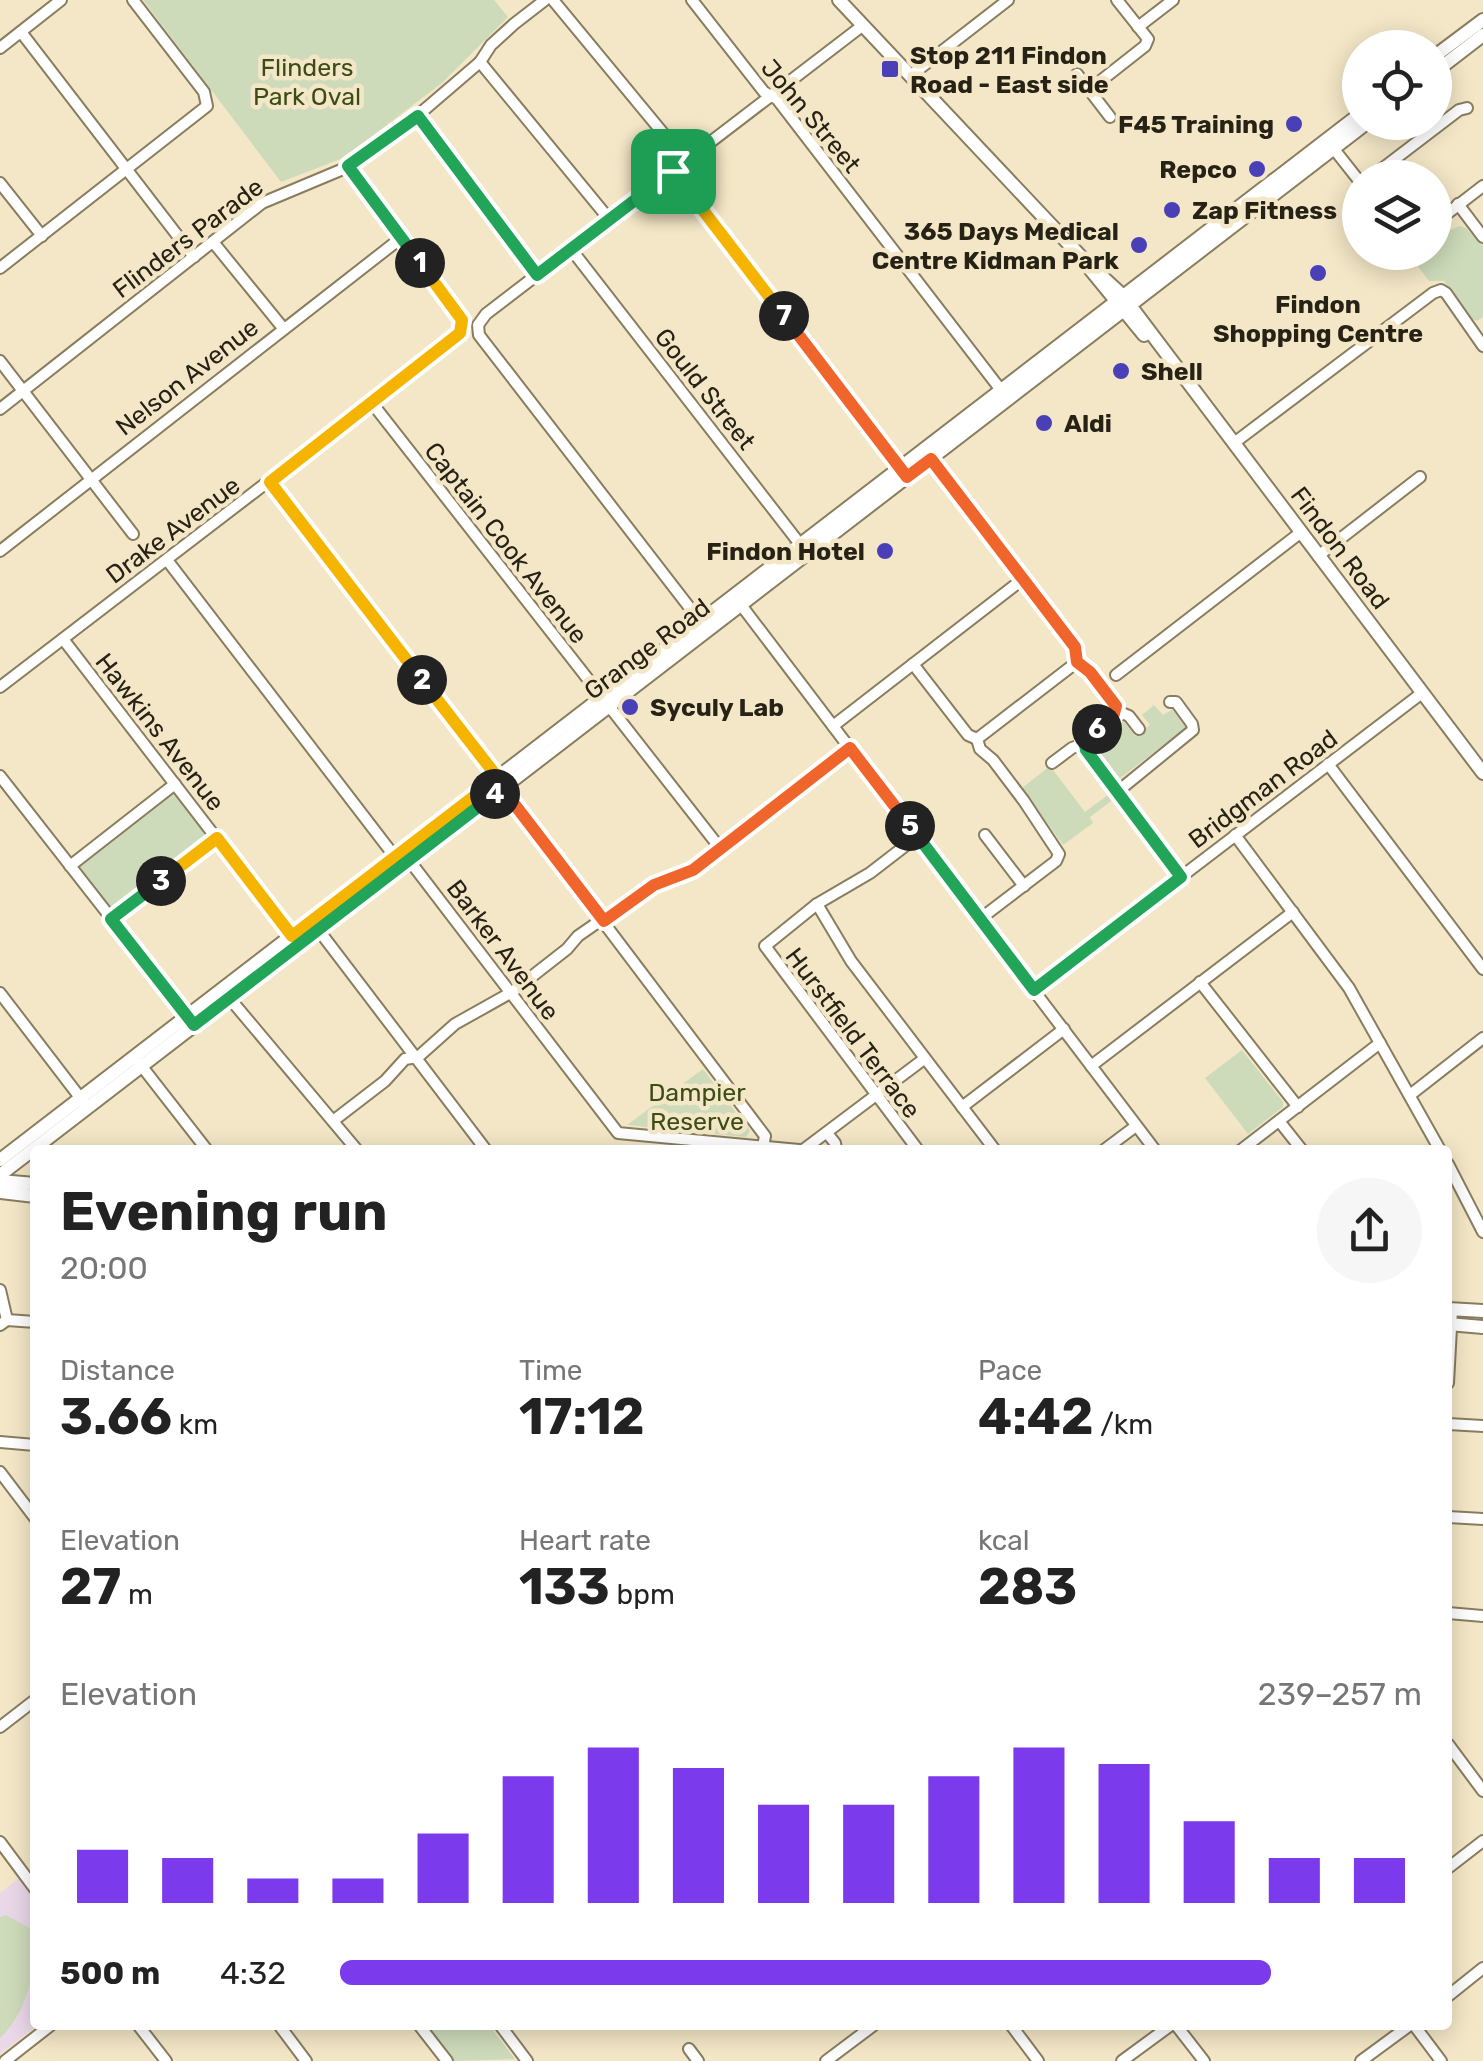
<!DOCTYPE html>
<html lang="en">
<head>
<meta charset="utf-8">
<style>
	body { margin:0; font-family:Rubik,sans-serif; background:#f6f6f6; color:#222; height:100vh; display:flex; flex-direction:column; font-size:38px; white-space:nowrap }
	* { box-sizing:border-box; margin:0 }
	p { font-size:32px; color:#767676 }
	.icon { flex:none; width:55px; height:55px; fill:none; stroke:currentColor; stroke-width:2; stroke-linecap:round; stroke-linejoin:round }
	.map { position:relative; flex:1; overflow:hidden }
	.sheet { position:absolute; left:30px; top:1145px; width:1422px; height:885px; display:flex; flex-direction:column; background:#fff; border-radius:10px; box-shadow:0 5px 25px #0003 }
	.sheet>* { flex:none }
	.tools { position:absolute; left:1342px; top:30px; display:grid; gap:20px }
	.tools a { display:grid; place-items:center; width:110px; height:110px; border-radius:50%; background:#fff; box-shadow:0 5px 25px #0003; font-size:50px }
	.pin { position:absolute; display:grid; place-items:center; width:85px; height:85px; color:#fff; margin:-42px; border-radius:20px; box-shadow:0 5px 15px #0006 }
	.km { position:absolute; width:50px; height:50px; margin:-25px; border-radius:50%; background:#222; color:#fff; font-size:28px; line-height:50px; text-align:center }
	.round { display:grid; place-items:center; flex:none; width:105px; height:105px; border-radius:52px; background:#f6f6f6 }
	.overview { display:flex; align-items:center; justify-content:space-between; height:170px; padding:0 30px }
	h1 { font-size:55px; font-weight:700; line-height:75px }
	.stats { display:grid; grid-template-columns:repeat(3,1fr); gap:15px; height:170px; padding:10px 30px }
	.stats div { display:grid; align-content:center }
	.stats b { font-size:50px; font-weight:700 }
	.stats small { font-size:28px; font-weight:400 }
	.stats p { font-size:28px }
	.chart { height:280px; padding:20px 30px }
	.chart p { display:flex; justify-content:space-between }
	.chart svg { width:100%; height:180px; margin-top:10px; stroke:#7c3aed; stroke-width:6 }
	ul { padding:0 30px; list-style:none; font-size:32px }
	li { display:grid; grid-template-columns:160px 120px 1fr; align-items:center; height:75px }
	li i { height:25px; border-radius:12px; background:#7c3aed }
	.map>svg:first-child { display:block }
</style>
</head>
<body>
<div class="map">
<svg width="1483" height="2061" viewBox="0 0 1483 2061">
	<rect width="100%" height="100%" fill="#f4e7c7"/>
	<!-- education -->
	<polygon fill="#ead8e9" points="19,1878 35,1902 35,2025 38,2025 0,2054 0,1893"/>
	<!-- green -->
	<g fill="#cedbba">
		<polygon points="143,0 494,0 508,17 442,83 343,158 281,182"/>
		<polygon points="1447,226 1451,230 1459,226 1466,228 1483,246 1483,317 1477,321 1468,317 1444,281 1429,281 1418,267 1419,253 1435,252 1435,234"/>
		<polygon points="1154,705 1163,715 1173,709 1187,727 1119,779 1092,747 1093,741 1119,722 1124,722 1135,736 1150,725 1142,715"/>
		<polygon points="1050,766 1085,812 1109,794 1114,799 1090,817 1093,823 1063,845 1022,788"/>
		<polygon points="174,792 209,837 113,912 78,867"/>
		<polygon points="1242,1050 1283,1102 1283,1107 1248,1134 1205,1078"/>
		<polygon points="703,1069 750,1131 746,1137 627,1125"/>
		<path d="M6,1915L35,1931C35,1970 30,2008 0,2038V1917Z"/>
		<polygon points="427,2025 489,2025 515,2059 454,2061"/>
	</g>
	<g fill="none" stroke-linecap="round" stroke-linejoin="round">
		<defs>
			<g id="minor">
				<polyline points="553,0 686,161"/>
				<polyline points="692,0 764,92 777,99 1004,394"/>
				<polyline points="1138,27 1173,0"/>
				<polyline points="21,32 194,257"/>
				<polyline points="0,48 61,0"/>
				<polyline points="480,62 609,219"/>
				<polyline points="1077,74 1110,117"/>
				<polyline points="910,76 1008,0"/>
				<polyline points="1089,90 1145,46 1148,39 1117,0"/>
				<polyline points="417,116 537,275"/>
				<polyline points="1330,144 1360,182"/>
				<polyline points="673,171 903,472"/>
				<polyline points="1370,178 1459,110 1467,108"/>
				<polyline points="0,183 42,236"/>
				<polyline points="1458,204 1483,237"/>
				<polyline points="1435,223 1483,186"/>
				<polyline points="213,242 283,328"/>
				<polyline points="571,249 803,548"/>
				<polyline points="0,268 207,106 204,92 133,0"/>
				<polyline points="0,361 133,534"/>
				<polyline points="372,403 720,848"/>
				<polyline points="0,409 262,203 348,167 417,116 480,62 491,45 514,24 545,0"/>
				<polyline points="1234,443 1433,293 1441,290 1446,293 1483,346"/>
				<polyline points="927,454 1075,647 1077,662"/>
				<polyline points="270,482 498,778 502,788 765,1136 763,1147"/>
				<polyline points="0,551 401,238"/>
				<polyline points="1318,556 1420,477"/>
				<polyline points="167,560 395,857 409,860 618,1133 799,1150"/>
				<polyline points="738,601 1155,1150"/>
				<polyline points="703,625 479,335 478,325 486,314 862,26"/>
				<polyline points="63,639 294,939"/>
				<polyline points="1077,662 1090,672 1117,711 1087,736 1083,744 1181,877"/>
				<polyline points="913,664 968,735 977,739 1077,662"/>
				<polyline points="1116,675 1300,533"/>
				<polyline points="0,687 458,336 463,329 462,320 348,167"/>
				<polyline points="1117,711 1129,716 1139,729"/>
				<polyline points="833,726 1023,579"/>
				<polyline points="977,739 980,749 993,760 1024,801 1059,854 1056,861 980,919"/>
				<polyline points="1052,763 1072,748 1083,744"/>
				<polyline points="1328,764 1483,969"/>
				<polyline points="0,776 190,1019"/>
				<polyline points="1117,792 1193,730 1192,724 1176,702 1170,702"/>
				<polyline points="985,835 1024,886"/>
				<polyline points="1235,835 1349,988 1440,1150"/>
				<polyline points="918,836 870,873 817,904 765,946 918,1150"/>
				<polyline points="70,866 175,784"/>
				<polyline points="817,904 851,961 995,1150"/>
				<polyline points="111,919 217,838"/>
				<polyline points="314,924 486,1150"/>
				<polyline points="1200,982 1298,1107"/>
				<polyline points="1034,989 1422,693"/>
				<polyline points="0,993 85,1104"/>
				<polyline points="226,994 357,1150"/>
				<polyline points="140,1064 207,1150"/>
				<polyline points="1091,1066 1293,912"/>
				<polyline points="1410,1095 1483,1038"/>
				<polyline points="962,1107 1064,1029"/>
				<polyline points="333,1121 385,1081 405,1059 418,1057 455,1024 512,992 567,949 578,936 643,891 693,870 850,748"/>
				<polyline points="1279,1121 1302,1150"/>
				<polyline points="827,1133 835,1143 836,1150"/>
				<polyline points="803,1150 924,1059"/>
				<polyline points="1104,1150 1136,1126"/>
				<polyline points="1241,1150 1380,1043"/>
				<polyline points="1448,1164 1483,1232"/>
				<polyline points="0,1290 7,1320 0,1325"/>
				<polyline points="7,1320 35,1322"/>
				<polyline points="1448,1383 1452,1309"/>
				<polyline points="1448,1424 1483,1426"/>
				<polyline points="0,1442 35,1445"/>
				<polyline points="0,1472 35,1518"/>
				<polyline points="1448,1517 1483,1519"/>
				<polyline points="1448,1613 1483,1616"/>
				<polyline points="0,1727 35,1700"/>
				<polyline points="1448,1744 1483,1791"/>
				<polyline points="0,1842 35,1889"/>
				<polyline points="1448,1868 1483,1841"/>
				<polyline points="1448,1996 1483,1968"/>
				<polyline points="138,2025 166,2061"/>
				<polyline points="279,2025 306,2061"/>
				<polyline points="419,2025 447,2061"/>
				<polyline points="500,2025 527,2061"/>
				<polyline points="1011,2025 1038,2061"/>
				<polyline points="1176,2025 1204,2061"/>
				<polyline points="1414,2025 1441,2061"/>
				<polyline points="689,2049 698,2061"/>
				<polyline points="5,2061 51,2025"/>
				<polyline points="826,2061 874,2025"/>
				<polyline points="1122,2061 1171,2025"/>
				<polyline points="1361,2061 1410,2025"/>
			</g>
			<g id="major">
				<polyline points="839,0 1085,261 1123,296 1483,773"/>
				<polyline points="1435,56 1483,20"/>
				<polyline points="1435,72 1483,35"/>
				<polyline points="1090,269 1144,335"/>
				<polyline points="0,1160 1360,114"/>
				<polyline points="0,1175 1368,122"/>
				<polyline points="0,1181 35,1184"/>
				<polyline points="0,1192 35,1196"/>
				<polyline points="1448,1309 1483,1311"/>
				<polyline points="1448,1324 1483,1327"/>
			</g>
		</defs>
		<!-- minor casing -->
		<use href="#minor" stroke="#897d5f" stroke-width="14"/>
		<!-- major casing -->
		<use href="#major" stroke="#897d5f" stroke-width="16"/>
		<!-- minor -->
		<use href="#minor" stroke="#fff" stroke-width="10"/>
		<!-- major -->
		<use href="#major" stroke="#fff" stroke-width="12"/>
	</g>
	<g fill="none" stroke-linecap="round" stroke-linejoin="round">
		<defs>
			<polyline id="split-1" points="420,263 348,166 418,116 537,275 673,171"/>
			<polyline id="split-2" points="420,263 462,320 460,333 270,482 422,680"/>
			<polyline id="split-3" points="161,881 217,838 292,936 498,778 422,680"/>
			<polyline id="split-4" points="161,881 111,919 194,1025 495,794"/>
			<polyline id="split-5" points="495,794 502,788 604,921 654,885 693,870 850,748 910,826"/>
			<polyline id="split-6" points="910,826 1034,990 1181,877 1086,750 1084,740 1097,729"/>
			<polyline id="split-7" points="784,316 907,477 931,459 1075,647 1077,662 1090,672 1116,706 1113,717 1097,729"/>
			<polyline id="split-8" points="673,171 784,316"/>
		</defs>
		<!-- split-1 casing -->
		<use href="#split-1" stroke="#fff" stroke-width="20"/>
		<!-- split-2 casing -->
		<use href="#split-2" stroke="#fff" stroke-width="20"/>
		<!-- split-3 casing -->
		<use href="#split-3" stroke="#fff" stroke-width="20"/>
		<!-- split-4 casing -->
		<use href="#split-4" stroke="#fff" stroke-width="20"/>
		<!-- split-5 casing -->
		<use href="#split-5" stroke="#fff" stroke-width="20"/>
		<!-- split-6 casing -->
		<use href="#split-6" stroke="#fff" stroke-width="20"/>
		<!-- split-7 casing -->
		<use href="#split-7" stroke="#fff" stroke-width="20"/>
		<!-- split-8 casing -->
		<use href="#split-8" stroke="#fff" stroke-width="20"/>
		<!-- split-1 -->
		<use href="#split-1" stroke="#22a559" stroke-width="12"/>
		<!-- split-2 -->
		<use href="#split-2" stroke="#f5b400" stroke-width="12"/>
		<!-- split-3 -->
		<use href="#split-3" stroke="#f5b400" stroke-width="12"/>
		<!-- split-4 -->
		<use href="#split-4" stroke="#22a559" stroke-width="12"/>
		<!-- split-5 -->
		<use href="#split-5" stroke="#f0652b" stroke-width="12"/>
		<!-- split-6 -->
		<use href="#split-6" stroke="#22a559" stroke-width="12"/>
		<!-- split-7 -->
		<use href="#split-7" stroke="#f0652b" stroke-width="12"/>
		<!-- split-8 -->
		<use href="#split-8" stroke="#f5b400" stroke-width="12"/>
	</g>
	<!-- markers -->
	<g fill="#4940b7" stroke="#f4e7c7" stroke-width="4">
		<rect x="880" y="59" width="20" height="20" rx="5"/>
		<circle cx="1294" cy="124" r="10"/>
		<circle cx="1257" cy="169" r="10"/>
		<circle cx="1172" cy="210" r="10"/>
		<circle cx="1139" cy="245" r="10"/>
		<circle cx="1318" cy="273" r="10"/>
		<circle cx="1121" cy="371" r="10"/>
		<circle cx="1044" cy="423" r="10"/>
		<circle cx="885" cy="551" r="10"/>
		<circle cx="630" cy="707" r="10"/>
	</g>
	<g text-anchor="middle" dominant-baseline="central" stroke-width="9" stroke-linejoin="round" paint-order="stroke">
		<!-- poi labels -->
		<g font-size="25" font-weight="bold" fill="#272216" stroke="#f4e7c7" text-anchor="start">
			<text x="910" y="55">Stop 211 Findon<tspan x="910" dy="29">Road - East side</tspan></text>
			<text x="1274" y="124" text-anchor="end">F45 Training</text>
			<text x="1237" y="169" text-anchor="end">Repco</text>
			<text x="1192" y="210">Zap Fitness</text>
			<text x="1119" y="231" text-anchor="end">365 Days Medical<tspan x="1119" dy="29">Centre Kidman Park</tspan></text>
			<text x="1318" y="304" text-anchor="middle">Findon<tspan x="1318" dy="29">Shopping Centre</tspan></text>
			<text x="1141" y="371">Shell</text>
			<text x="1064" y="423">Aldi</text>
			<text x="865" y="551" text-anchor="end">Findon Hotel</text>
			<text x="650" y="707">Syculy Lab</text>
		</g>
		<!-- park labels -->
		<g font-size="25" fill="#3b4c15" stroke="#f4e7c7">
			<text x="307" y="67">Flinders<tspan x="307" dy="29">Park Oval</tspan></text>
			<text x="697" y="1092">Dampier<tspan x="697" dy="29">Reserve</tspan></text>
		</g>
		<!-- street labels -->
		<g font-size="25" fill="#272216" stroke="#f4e7c7">
			<text transform="translate(811 116) rotate(50)">John Street</text>
			<text transform="translate(188 238) rotate(-37)">Flinders Parade</text>
			<text transform="translate(187 377) rotate(-38)">Nelson Avenue</text>
			<text transform="translate(705 389) rotate(52)">Gould Street</text>
			<text transform="translate(173 530) rotate(-37)">Drake Avenue</text>
			<text transform="translate(506 543) rotate(52)">Captain Cook Avenue</text>
			<text transform="translate(1340 548) rotate(53)">Findon Road</text>
			<text transform="translate(647 649) rotate(-37)">Grange Road</text>
			<text transform="translate(160 732) rotate(52)">Hawkins Avenue</text>
			<text transform="translate(1263 789) rotate(-37)">Bridgman Road</text>
			<text transform="translate(503 950) rotate(53)">Barker Avenue</text>
			<text transform="translate(853 1033) rotate(53)">Hurstfield Terrace</text>
		</g>
	</g>
</svg>
<div class="tools">
<a><svg class="icon" aria-label="locate" viewBox="0 0 24 24"><circle cx="12" cy="12" r="6"/><path d="M12 2v4M12 18v4M2 12h4M18 12h4"/></svg></a>
<a><svg class="icon" aria-label="layers" viewBox="0 0 24 24"><path d="M12 4l9 5-9 5-9-5zM3 14l9 5 9-5"/></svg></a>
</div>
<div class="pin" style="left:673px;top:171px;background:#1e9e55"><svg class="icon" aria-label="arrive" viewBox="0 0 24 24"><path d="M6 21V4h12l-3 4 3 4H6"/></svg></div>
<b class="km" style="left:420px;top:263px">1</b>
<b class="km" style="left:422px;top:680px">2</b>
<b class="km" style="left:161px;top:881px">3</b>
<b class="km" style="left:495px;top:794px">4</b>
<b class="km" style="left:910px;top:826px">5</b>
<b class="km" style="left:1097px;top:729px">6</b>
<b class="km" style="left:784px;top:316px">7</b>
<section class="sheet">
<div class="overview"><div><h1>Evening run</h1><p>20:00</p></div><a class="round"><svg class="icon" aria-label="share" viewBox="0 0 24 24"><path d="M12 15V3M7 8l5-5 5 5M5 13v7h14v-7"/></svg></a></div>
<div class="stats">
<div><p>Distance</p><b>3.66<small> km</small></b></div>
<div><p>Time</p><b>17:12</b></div>
<div><p>Pace</p><b>4:42<small> /km</small></b></div>
</div>
<div class="stats">
<div><p>Elevation</p><b>27<small> m</small></b></div>
<div><p>Heart rate</p><b>133<small> bpm</small></b></div>
<div><p>kcal</p><b>283</b></div>
</div>
<div class="chart"><p><span>Elevation</span>239–257 m</p>
<svg viewBox="0 0 160 44" preserveAspectRatio="none"><path d="M5 44V31M15 44V33M25 44V38M35 44V38M45 44V27M55 44V13M65 44V6M75 44V11M85 44V20M95 44V20M105 44V13M115 44V6M125 44V10M135 44V24M145 44V33M155 44V33"/></svg>
</div>
<ul>
<li><b>500 m</b>4:32<i style="width:86%"></i></li>
</ul>
</section>
</div>
</body>
</html>
